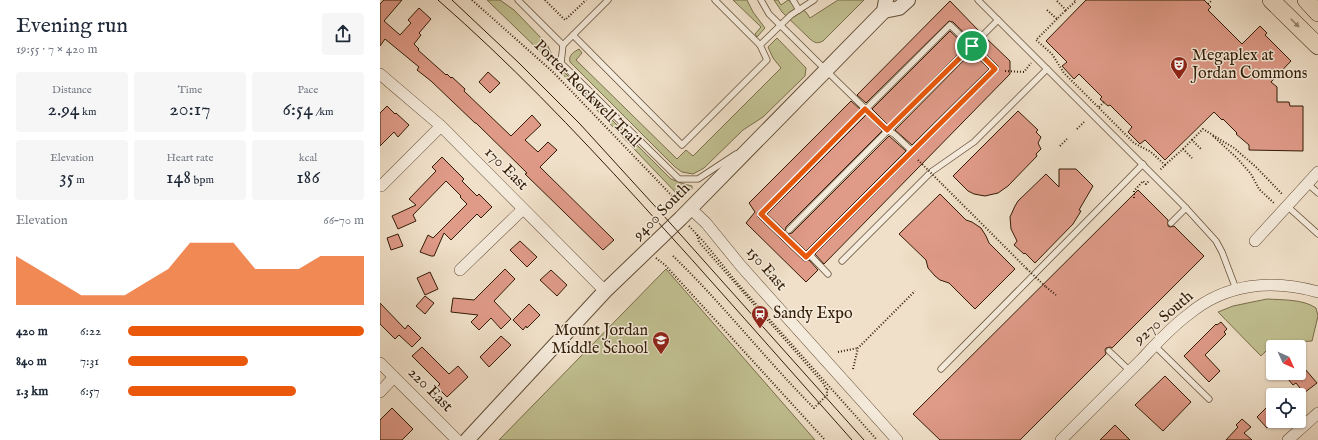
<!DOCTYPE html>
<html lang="en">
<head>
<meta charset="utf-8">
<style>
	body { margin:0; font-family:"IM FELL English",serif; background:#f6f6f7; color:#1f2937; height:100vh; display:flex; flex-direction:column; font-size:15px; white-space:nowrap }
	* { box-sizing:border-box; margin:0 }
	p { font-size:13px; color:#747a83 }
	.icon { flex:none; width:22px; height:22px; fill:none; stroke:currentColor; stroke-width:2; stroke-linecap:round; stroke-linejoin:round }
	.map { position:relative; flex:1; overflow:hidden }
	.drawer { display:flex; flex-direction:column; background:#fff; width:380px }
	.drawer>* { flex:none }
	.needle { width:26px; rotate:135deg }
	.controls { position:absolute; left:886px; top:340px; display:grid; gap:8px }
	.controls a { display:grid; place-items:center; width:40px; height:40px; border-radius:4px; background:#fff; box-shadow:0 1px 3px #0004; font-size:20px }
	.pin { position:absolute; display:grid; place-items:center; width:34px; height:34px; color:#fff; margin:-17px; border:2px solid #fff; border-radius:50%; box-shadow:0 1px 4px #0007 }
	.round { display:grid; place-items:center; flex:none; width:42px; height:42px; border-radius:4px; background:#f6f6f7 }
	.overview { display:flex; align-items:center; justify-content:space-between; height:68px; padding:0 16px }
	h1 { font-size:22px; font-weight:600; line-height:30px }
	.stats { display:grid; grid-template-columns:repeat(3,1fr); gap:6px; height:68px; padding:4px 16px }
	.stats div { display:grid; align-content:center; border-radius:4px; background:#f6f6f7; text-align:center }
	.stats b { font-size:20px; font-weight:600 }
	.stats small { font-size:11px; font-weight:400 }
	.stats p { font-size:11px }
	.chart { height:112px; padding:8px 16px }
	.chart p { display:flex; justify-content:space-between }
	.chart svg { width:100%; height:72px; margin-top:4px; fill:#ea580c; opacity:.7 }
	ul { padding:0 16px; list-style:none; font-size:13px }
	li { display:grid; grid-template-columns:64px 48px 1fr; align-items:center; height:30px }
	li i { height:10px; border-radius:5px; background:#ea580c }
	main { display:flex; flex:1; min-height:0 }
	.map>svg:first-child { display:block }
</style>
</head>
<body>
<main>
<section class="drawer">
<div class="overview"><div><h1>Evening run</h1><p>19:55 · 7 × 420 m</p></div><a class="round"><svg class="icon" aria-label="share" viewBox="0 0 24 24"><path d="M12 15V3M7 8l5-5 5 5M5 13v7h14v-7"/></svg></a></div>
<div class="stats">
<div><p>Distance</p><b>2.94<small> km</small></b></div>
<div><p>Time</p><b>20:17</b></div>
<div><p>Pace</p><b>6:54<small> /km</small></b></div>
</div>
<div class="stats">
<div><p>Elevation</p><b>35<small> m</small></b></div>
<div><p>Heart rate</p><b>148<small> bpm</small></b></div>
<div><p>kcal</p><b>186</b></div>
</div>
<div class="chart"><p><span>Elevation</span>66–70 m</p>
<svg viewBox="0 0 160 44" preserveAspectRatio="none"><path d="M0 44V14L10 22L20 30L30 38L40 38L50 38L60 30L70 22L80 6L90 6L100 6L110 22L120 22L130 22L140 14L150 14L160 14V44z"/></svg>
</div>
<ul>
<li><b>420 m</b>6:22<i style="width:100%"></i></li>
<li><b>840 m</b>7:31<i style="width:51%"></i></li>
<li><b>1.3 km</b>6:57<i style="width:71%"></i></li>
</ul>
</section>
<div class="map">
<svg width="938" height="440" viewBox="0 0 938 440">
	<rect width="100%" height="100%" fill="#f0e0c9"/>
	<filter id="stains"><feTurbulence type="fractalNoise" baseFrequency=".005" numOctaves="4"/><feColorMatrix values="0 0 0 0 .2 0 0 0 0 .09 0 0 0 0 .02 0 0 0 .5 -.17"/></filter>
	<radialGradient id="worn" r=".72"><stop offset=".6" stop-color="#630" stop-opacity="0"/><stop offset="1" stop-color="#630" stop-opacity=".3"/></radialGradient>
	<!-- green -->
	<g fill="#c1c091" stroke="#7a6e4b">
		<polygon points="107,0 120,0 134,10 167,44 176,64 291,179 304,184 312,186 312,189 304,196 300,197 169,60"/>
		<polygon points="353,0 367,0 373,12 385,28 377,37 375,34 381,27"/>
		<path d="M394,0H398L401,5L408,0L426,12L430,18L458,0H484L443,41C437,44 435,43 430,39L402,12Z"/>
		<path d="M397,38L426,68L425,76L383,117L363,130L324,168L313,174L302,172L295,167L190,62C188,55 194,52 199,49L202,53L196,60L297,159L306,150L313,156L401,68L393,58L388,47Z"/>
		<polygon points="286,269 435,440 119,440"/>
		<path d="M887,299C902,300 923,299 936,308L938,316L932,341L894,343L881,356L838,312L853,306Z"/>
	</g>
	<!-- building -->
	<g fill="#df9a88" stroke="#331c05">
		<polygon points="4,0 22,0 4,21 20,35 31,23 28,20 39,8 51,19 39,33 41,35 34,44 39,49 38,50 66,75 67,74 71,78 72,77 85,89 84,91 131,136 152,115 161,125 145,140 158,152 168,142 177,150 160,167 234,240 223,250 145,174 147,173 96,123 95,123 51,81 37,70 39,67 5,39 0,46 0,4"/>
		<polygon points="706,0 824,0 831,7 828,10 862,44 880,26 887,33 885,35 911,61 891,82 897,87 897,102 909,102 910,106 923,106 923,151 869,150 869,145 856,134 857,133 843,119 842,120 834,112 785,160 765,140 760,144 748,132 752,127 730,105 728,106 720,99 722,97 699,74 694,79 682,66 687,62 666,41"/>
		<polygon points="570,1 600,32 599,36 600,38 604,39 606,38 630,61 630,74 444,264 435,254 619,70 618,66 573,22 569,21 486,103 477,95"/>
		<polygon points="570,31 586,46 508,125 492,109"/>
		<polygon points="592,52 609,69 532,145 515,130"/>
		<polygon points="108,72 120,83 110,93 99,82"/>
		<polygon points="471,101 480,109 377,213 378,217 423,260 425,261 429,260 438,270 426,282 366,223 375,212 369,203"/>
		<polygon points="7,106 15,114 16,113 29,125 18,137 14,132 0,146 0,113"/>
		<polygon points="638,111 658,130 656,132 661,137 658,143 661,149 656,154 657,156 628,186 618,193 605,196 594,194 588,191 573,176"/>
		<polygon points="486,115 502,131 406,227 405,231 387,214"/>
		<polygon points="509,136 526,151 426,251 408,234 412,233"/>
		<polygon points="62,157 84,179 82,181 97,196 99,194 112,207 101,218 97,214 71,240 64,233 54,256 51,256 40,252 48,235 53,238 87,204 80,197 81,196 66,181 33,215 36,221 18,229 12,216 36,205 29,199 56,171 52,167"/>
		<polygon points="679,169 696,169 713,186 699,210 701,211 693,224 655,263 645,253 644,254 634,245 637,241 631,229 630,217 635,206 638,201 666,174 679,187"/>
		<polygon points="758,190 788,220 788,226 790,227 794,226 824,256 732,348 730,347 726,348 725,350 726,354 640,440 560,440 533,414"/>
		<polygon points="560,194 586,220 592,222 601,228 606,236 609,243 635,269 595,309 569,283 560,280 555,276 548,268 546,260 519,234"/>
		<polygon points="18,234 23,246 11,250 7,238"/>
		<polygon points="140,241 157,257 147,267 130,250"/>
		<polygon points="125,269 135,279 114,301 131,319 121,329 111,318 99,330 91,322 98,315 71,312 73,298 94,300"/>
		<polygon points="171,270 187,285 177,296 160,280"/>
		<polygon points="50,272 58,289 45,295 37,278"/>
		<polygon points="45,296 54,303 45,314 36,306"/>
		<polygon points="0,303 25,329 28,325 41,338 32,347 19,335 15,339 0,324"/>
		<polygon points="149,304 160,315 147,328 146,326 143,330 133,320"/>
		<polygon points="841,322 847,329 844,332 846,334 825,355 840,371 829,382 804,356 836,324 837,325"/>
		<polygon points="121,336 131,345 109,367 100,357"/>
		<polygon points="42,347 69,374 78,366 88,377 67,397 57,387 60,384 32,356"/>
		<polygon points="919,362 937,383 924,393 916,383 913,385 903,373 919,373"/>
		<polygon points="785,376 811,402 783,431 755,405"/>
		<polygon points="893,401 893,422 887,428 877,417"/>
		<polygon points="12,408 33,429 22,440 0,440 0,420"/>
		<polygon points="862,419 871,427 864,433 872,440 846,440 858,427 856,425"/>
		<polygon points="735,425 750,440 720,440"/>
	</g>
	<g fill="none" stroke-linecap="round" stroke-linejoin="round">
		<defs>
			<g id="service">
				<polyline points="138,0 183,45 181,63 299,179 318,179 356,154"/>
				<polyline points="335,0 380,45"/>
				<polyline points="381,0 389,14 462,86 507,130 514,134 532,151 615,69 570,25 381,214 426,257 532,151"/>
				<polyline points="413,0 419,10"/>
				<polyline points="598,0 806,208 836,241 842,252 856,289"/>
				<polyline points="193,35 302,145 387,60 380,45 411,15 434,0"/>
				<polyline points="603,35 618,20"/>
				<polyline points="183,45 228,0"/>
				<polyline points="928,184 938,193"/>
				<polyline points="907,206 938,234"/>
				<polyline points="791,223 806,208"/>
				<polyline points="409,230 592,46"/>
				<polyline points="429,254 448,274"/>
				<polyline points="462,261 551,172 594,142 667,69"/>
				<polyline points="775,346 829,399"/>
				<polyline points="729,351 750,371"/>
				<polyline points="561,369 763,164"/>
			</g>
			<g id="minor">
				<polyline points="0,74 61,126 225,291"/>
				<polyline points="1,186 61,126"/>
				<polyline points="310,208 326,223 361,266 517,440"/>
				<polyline points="875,241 938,172"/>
				<polyline points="80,270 143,209"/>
				<polyline points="0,363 77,440"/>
				<polyline points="0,392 14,377"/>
				<path d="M681,440C708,413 734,387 761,360C776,344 791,327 809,314C846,283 893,279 938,292"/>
				<polyline points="908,440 938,413"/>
			</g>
			<g id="tertiary">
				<polyline points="504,11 519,8 528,0"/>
				<polyline points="87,440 225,291 301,218 504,11 506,0"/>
			</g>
			<g id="primary">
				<polyline points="891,0 938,46"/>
				<polyline points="926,0 938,13"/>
			</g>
		</defs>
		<!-- service casing -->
		<use href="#service" stroke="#624d36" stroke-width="7"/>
		<!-- minor casing -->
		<use href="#minor" stroke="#624d36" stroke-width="12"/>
		<!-- tertiary casing -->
		<use href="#tertiary" stroke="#624d36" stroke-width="16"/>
		<!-- primary casing -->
		<use href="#primary" stroke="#331c05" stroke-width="18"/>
		<!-- path -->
		<g stroke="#331c05" stroke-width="2" stroke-dasharray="1 2" stroke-linecap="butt">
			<polyline points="92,0 173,72 297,201 291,207 294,210"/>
			<polyline points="165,0 185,20 206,0"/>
			<polyline points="677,1 686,10 696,1 695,0"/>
			<polyline points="828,4 832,0"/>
			<polyline points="667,10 677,19 686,10"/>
			<polyline points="677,19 656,40 672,54 684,73 754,143 771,152 785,165 780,170"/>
			<polyline points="625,71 644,72 651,63"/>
			<polyline points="719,107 724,102"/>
			<polyline points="697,129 704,122"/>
			<polyline points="833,136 857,158 871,174 879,189 895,204"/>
			<polyline points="812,140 823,129 854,148 876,167 903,195"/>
			<polyline points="680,146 687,139"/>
			<polyline points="803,149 812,140 821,149"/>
			<polyline points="785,165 803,149 812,158"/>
			<polyline points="563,185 647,269"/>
			<polyline points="754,198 754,191 763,181 766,184 769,181"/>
			<polyline points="309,226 323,241 358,284 497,440"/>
			<polyline points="317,235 319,242 443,383 447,390"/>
			<path d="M293,256C343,304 385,359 434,408L447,395V390L449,388"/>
			<polyline points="276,258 285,265 445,440"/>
			<polyline points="666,287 676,295"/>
			<polyline points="458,352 478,348"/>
			<polyline points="473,369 478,348 535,291"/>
		</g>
		<!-- service -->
		<use href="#service" stroke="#f5ebdc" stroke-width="5.5"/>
		<!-- minor -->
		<use href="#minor" stroke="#f5ebdc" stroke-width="11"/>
		<!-- tertiary -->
		<use href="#tertiary" stroke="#f5ebdc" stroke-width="14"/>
		<!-- primary -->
		<use href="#primary" stroke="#f0e0c9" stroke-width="17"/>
		<!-- tram -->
		<g stroke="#331c05" stroke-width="1">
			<path d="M58,0C129,62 194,130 258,200C330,279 401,360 472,440"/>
			<polyline points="72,0 139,63 200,124 283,215 484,440"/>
		</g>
		<!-- path-bridge -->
		<g stroke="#331c05" stroke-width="2" stroke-dasharray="1 2" stroke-linecap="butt">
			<polyline points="538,160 563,185"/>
			<polyline points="647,269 666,287"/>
		</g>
	</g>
	<!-- one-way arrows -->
	<defs><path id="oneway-solid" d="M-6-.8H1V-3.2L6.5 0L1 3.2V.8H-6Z"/></defs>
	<use fill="#9b8871" href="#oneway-solid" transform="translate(915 23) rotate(45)"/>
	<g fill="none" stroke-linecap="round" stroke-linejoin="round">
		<defs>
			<polygon id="route" points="592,46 615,69 426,257 381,214 485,109 507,130"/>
		</defs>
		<!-- route casing -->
		<use href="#route" stroke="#fff" stroke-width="8"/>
		<!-- route -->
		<use href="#route" stroke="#ea580c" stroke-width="5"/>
	</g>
	<!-- icons -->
	<defs>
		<symbol id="theatre-pin" viewBox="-11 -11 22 30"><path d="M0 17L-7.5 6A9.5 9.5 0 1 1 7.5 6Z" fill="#8f2418" stroke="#f5ebdc"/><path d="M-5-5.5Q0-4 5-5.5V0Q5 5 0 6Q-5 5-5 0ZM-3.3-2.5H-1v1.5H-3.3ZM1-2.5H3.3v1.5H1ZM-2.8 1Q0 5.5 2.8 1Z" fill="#fff"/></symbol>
		<symbol id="station-pin" viewBox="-11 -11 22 30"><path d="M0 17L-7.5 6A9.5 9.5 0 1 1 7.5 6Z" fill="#8f2418" stroke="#f5ebdc"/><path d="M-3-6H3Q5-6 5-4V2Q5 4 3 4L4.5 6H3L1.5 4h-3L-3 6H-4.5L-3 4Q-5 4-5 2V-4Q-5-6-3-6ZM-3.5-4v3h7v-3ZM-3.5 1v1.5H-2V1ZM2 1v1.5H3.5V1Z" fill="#fff"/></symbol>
		<symbol id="school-pin" viewBox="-11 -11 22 30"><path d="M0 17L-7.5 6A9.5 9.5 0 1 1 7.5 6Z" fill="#8f2418" stroke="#f5ebdc"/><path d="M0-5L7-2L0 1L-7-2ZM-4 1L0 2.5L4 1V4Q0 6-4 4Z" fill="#fff"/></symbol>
	</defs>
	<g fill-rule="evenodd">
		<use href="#theatre-pin" x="789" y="55" width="20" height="27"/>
		<use href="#station-pin" x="370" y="304" width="20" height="27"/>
		<use href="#school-pin" x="271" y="330" width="20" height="27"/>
	</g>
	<g text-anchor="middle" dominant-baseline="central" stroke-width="3" stroke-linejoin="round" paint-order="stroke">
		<!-- poi labels -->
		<g font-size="16" fill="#331c05" stroke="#f5ebdc" text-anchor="start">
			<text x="812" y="56">Megaplex at<tspan x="812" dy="18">Jordan Commons</tspan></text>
			<text x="393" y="314">Sandy Expo</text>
			<text x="268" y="331" text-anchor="end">Mount Jordan<tspan x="268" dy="18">Middle School</tspan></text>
		</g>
		<!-- street labels -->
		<g font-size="16" fill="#331c05" stroke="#f5ebdc">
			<text transform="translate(207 94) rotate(45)">Porter Rockwell Trail</text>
			<text transform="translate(126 169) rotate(45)">170 East</text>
			<text transform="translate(282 212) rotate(-45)">9400 South</text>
			<text transform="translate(386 269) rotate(49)">150 East</text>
			<text transform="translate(784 318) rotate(-41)">9270 South</text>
			<text transform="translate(50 390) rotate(45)">220 East</text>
		</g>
	</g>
	<rect width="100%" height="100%" filter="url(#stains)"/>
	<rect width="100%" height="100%" fill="url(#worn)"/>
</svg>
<div class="controls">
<a><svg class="needle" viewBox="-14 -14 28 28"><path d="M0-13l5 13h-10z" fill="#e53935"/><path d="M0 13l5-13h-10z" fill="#747a83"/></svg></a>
<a><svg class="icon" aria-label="locate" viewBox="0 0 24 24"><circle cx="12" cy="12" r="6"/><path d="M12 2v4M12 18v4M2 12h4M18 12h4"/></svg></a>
</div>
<div class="pin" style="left:592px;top:46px;background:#1e9e55"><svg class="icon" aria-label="arrive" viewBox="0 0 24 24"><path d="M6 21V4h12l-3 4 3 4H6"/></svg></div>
</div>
</main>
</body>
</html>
